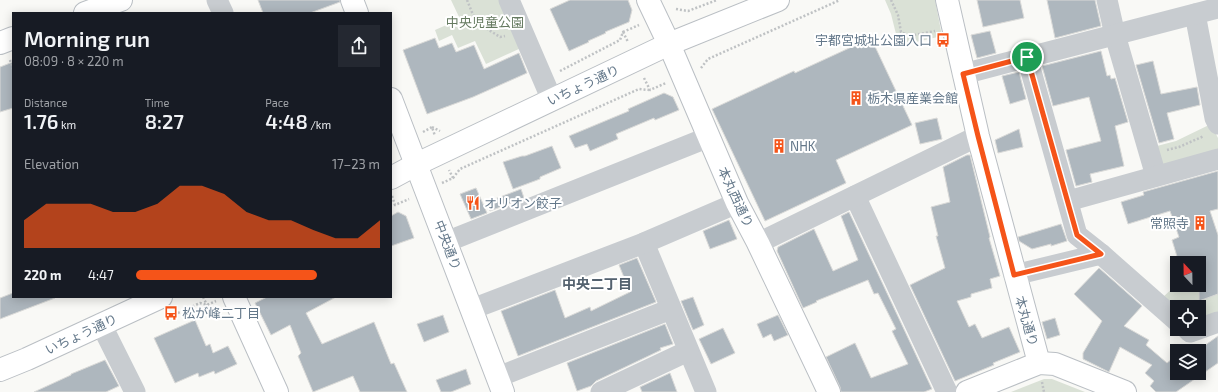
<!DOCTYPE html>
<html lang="en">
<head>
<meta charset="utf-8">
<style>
	body { margin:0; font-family:"Exo 2","Noto Sans JP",sans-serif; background:#242831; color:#f1f3f6; height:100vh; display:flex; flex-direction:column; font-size:15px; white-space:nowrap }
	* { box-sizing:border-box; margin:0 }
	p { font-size:13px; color:#9ea1a6 }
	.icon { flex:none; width:22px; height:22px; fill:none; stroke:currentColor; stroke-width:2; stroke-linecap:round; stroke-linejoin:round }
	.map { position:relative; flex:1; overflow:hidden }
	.sheet { position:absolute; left:12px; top:12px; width:380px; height:286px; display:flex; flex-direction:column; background:#171b24; border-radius:0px; box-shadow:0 2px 10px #0003 }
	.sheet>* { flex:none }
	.needle { width:26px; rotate:338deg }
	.controls { position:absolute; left:1170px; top:256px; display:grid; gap:8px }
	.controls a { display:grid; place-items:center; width:36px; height:36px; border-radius:0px; background:#171b24; box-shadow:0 2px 10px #0003; font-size:20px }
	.pin { position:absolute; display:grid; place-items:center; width:34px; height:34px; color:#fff; margin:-17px; border:2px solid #fff; border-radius:50%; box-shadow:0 1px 4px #0007 }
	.round { display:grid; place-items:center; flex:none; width:42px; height:42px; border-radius:0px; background:#242831 }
	.overview { display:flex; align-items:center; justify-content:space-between; height:68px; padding:0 12px }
	h1 { font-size:22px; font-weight:600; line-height:30px }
	.stats { display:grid; grid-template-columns:repeat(3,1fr); gap:6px; height:68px; padding:4px 12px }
	.stats div { display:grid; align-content:center }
	.stats b { font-size:20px; font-weight:600 }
	.stats small { font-size:11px; font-weight:400 }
	.stats p { font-size:11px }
	.chart { height:112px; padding:8px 12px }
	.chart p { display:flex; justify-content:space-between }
	.chart svg { width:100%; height:72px; margin-top:4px; fill:#f55419; opacity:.7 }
	ul { padding:0 12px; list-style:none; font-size:13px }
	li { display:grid; grid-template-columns:64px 48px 1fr; align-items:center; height:30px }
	li i { height:10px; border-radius:5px; background:#f55419 }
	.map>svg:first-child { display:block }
</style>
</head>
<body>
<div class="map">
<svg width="1218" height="392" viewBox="0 0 1218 392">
	<rect width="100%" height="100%" fill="#f9f9f6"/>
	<!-- green -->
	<g fill="#dae1d6">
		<polygon points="451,0 500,0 521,48 486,64 475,41 458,48 452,35 439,41 435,30 460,19"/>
		<polygon points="885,0 935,0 942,36 899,46 891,14"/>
		<polygon points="1211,124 1218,138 1218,154 1165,169 1160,163 1157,146 1176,141"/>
		<polygon points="1218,272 1218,319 1199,325 1199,307 1177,307 1177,310 1162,298 1177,284 1199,285"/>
		<polygon points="1044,379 1052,379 1085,392 1011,392"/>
	</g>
	<!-- building -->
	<g fill="#aeb7be" stroke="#dadad8">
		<polygon points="258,0 340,0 340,2 310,13 263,13"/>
		<polygon points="570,0 628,0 632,10 629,22 605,32 606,33 588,41 589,42 569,51 550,9"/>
		<polygon points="977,0 1020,0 1024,18 983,27"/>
		<polygon points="1047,0 1095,0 1101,26 1055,38"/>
		<polygon points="990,31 996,53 977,58 971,35"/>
		<polygon points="435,38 439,48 452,43 456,52 474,45 484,69 519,53 527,73 473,97 427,114 403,50"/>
		<polygon points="871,38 912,125 836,160 846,183 765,221 712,109 794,71 795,73"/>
		<polygon points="1101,51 1107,76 1110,75 1111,79 1115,78 1128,122 1115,126 1124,166 1090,174 1092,182 1076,186 1066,150 1101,141 1089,97 1053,106 1042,66"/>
		<polygon points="1153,61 1161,94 1197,87 1200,105 1167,113 1174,139 1159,143 1136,65"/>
		<polygon points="13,62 13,108 0,112 0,67"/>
		<polygon points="1019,72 1026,99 1010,104 1002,76"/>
		<polygon points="664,93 673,97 679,110 655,120 654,118 616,134 618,139 590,151 587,144 575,148 569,136 629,111 628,109"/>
		<polygon points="937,118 942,139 920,144 915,123"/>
		<polygon points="1019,129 1023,147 998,153 995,140"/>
		<polygon points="552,146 561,168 540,177 540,179 513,189 503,162 522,156 525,156"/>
		<polygon points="967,155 970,155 990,237 989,238 1000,276 990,279 992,288 971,294 971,297 957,301 969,327 975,324 982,338 1009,327 1020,352 993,363 994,365 955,381 910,285 945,268 936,236 938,236 931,207 950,202 943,167"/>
		<polygon points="1218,171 1218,209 1210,211 1218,235 1218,294 1199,301 1199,263 1179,263 1172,240 1179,237 1170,211 1128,224 1121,202 1144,195 1143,192"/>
		<polygon points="476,188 487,213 471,219 460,194"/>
		<polygon points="521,189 524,198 490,211 487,202"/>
		<polygon points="398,212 406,216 414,238 391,246 391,216"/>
		<polygon points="849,212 932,389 924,392 841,392 840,387 826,357 855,343 871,378 908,364 892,331 896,329 878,293 874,294 868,280 816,301 817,302 803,308 777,251 778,247 814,229 833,271 858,260 841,216"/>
		<polygon points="729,220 737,239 710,249 703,231"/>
		<polygon points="1061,224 1067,241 1051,246 1051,244 1032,249 1019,241 1018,237"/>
		<polygon points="637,258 656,302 518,356 501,311 555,290 565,318 590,307 591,311 630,292 619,265"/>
		<polygon points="1099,268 1142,306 1124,326 1149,340 1146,345 1167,363 1177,355 1177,373 1199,373 1199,351 1197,351 1218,336 1218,363 1176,392 1156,392 1150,386 1154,381 1145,373 1152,365 1120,347 1109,372 1083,359 1083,353 1102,321 1074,294"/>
		<polygon points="13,293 13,297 54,297 55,298 0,319 0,298"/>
		<polygon points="267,297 336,297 306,313 322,344 374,322 391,364 394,363 407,392 360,392 353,376 313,392 298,356 301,353 290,325 271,335 255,303"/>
		<polygon points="693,297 704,325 693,330 681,301"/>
		<polygon points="443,315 449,332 424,342 417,324"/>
		<polygon points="778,315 788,335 774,341 771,334 763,338 757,324"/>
		<polygon points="1055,318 1060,335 1047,339 1042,322"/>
		<polygon points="195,320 206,346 210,344 213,353 228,346 237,364 215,374 214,371 199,377 198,373 175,383 154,338"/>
		<polygon points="665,324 673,344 660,348 661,350 596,381 591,386 577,391 567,363"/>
		<polygon points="723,328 735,353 711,364 699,339"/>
		<polygon points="105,360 119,386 106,392 34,392 71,375 71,374"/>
		<polygon points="466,369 471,384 451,392 441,392 436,380"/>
		<polygon points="670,373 677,392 642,392 640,387"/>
	</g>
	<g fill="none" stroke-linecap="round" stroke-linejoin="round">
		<defs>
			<g id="secondary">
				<polyline points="352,0 357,13"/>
				<polyline points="648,0 669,44 737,203 758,243 829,392"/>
				<polyline points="947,0 978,136 1039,363"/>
				<polyline points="85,13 121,0"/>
				<polyline points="0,43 13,38"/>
				<polyline points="391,99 503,392"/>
				<polyline points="391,178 417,164 669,44 778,0"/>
				<polyline points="234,297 277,392"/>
				<polyline points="0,370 27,359 161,297"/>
				<polyline points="967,392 1039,363 1055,364 1125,392"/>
			</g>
		</defs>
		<!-- secondary casing -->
		<use href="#secondary" stroke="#babfc4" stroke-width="24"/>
		<!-- path -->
		<g stroke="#bfc2c4" stroke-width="2.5" stroke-dasharray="2 2" stroke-linecap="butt">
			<polyline points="467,0 476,22 500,37 505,36"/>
			<polyline points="891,0 898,15 901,32 909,36 935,31"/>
			<polyline points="676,9 688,11 717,0"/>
			<polyline points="623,32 628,42"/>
			<polyline points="10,60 13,69"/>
			<polyline points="701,68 708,59 840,0"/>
			<polyline points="560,71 620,40 623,32 639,25"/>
			<polyline points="644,78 650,90 666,83"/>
			<polyline points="432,127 440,131"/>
			<polyline points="423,132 432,127 435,136"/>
			<polyline points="1167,150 1179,147 1204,136"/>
			<polyline points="453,178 460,169 639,89 649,90"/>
			<polyline points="442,183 453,178 449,170"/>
			<polyline points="392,196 395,205 409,199"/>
			<polyline points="203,297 207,305"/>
			<polyline points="167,318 200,303 207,305 216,301"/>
			<polyline points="1042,382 1044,392"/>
		</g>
		<!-- street -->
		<g stroke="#c8ccd0" stroke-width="21">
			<polyline points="217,0 223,13"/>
			<polyline points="509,0 552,100"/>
			<polyline points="1107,0 1115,35 1156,176"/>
			<polyline points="1195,14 1215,118 1218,124"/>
			<polyline points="1027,57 1077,235 1101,254"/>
			<polyline points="963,74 1218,8"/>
			<polyline points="855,196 947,392"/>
			<polyline points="1068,201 1218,159"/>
			<polyline points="446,242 709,137"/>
			<polyline points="644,243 706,392"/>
			<polyline points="758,243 978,136"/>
			<polyline points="1014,275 1101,254 1177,321"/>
			<polyline points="472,309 644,243 737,203"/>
			<polyline points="101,324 135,392"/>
			<polyline points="1187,329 1190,332 1218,322"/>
			<polyline points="498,377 671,309"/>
			<polyline points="601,392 688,351"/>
		</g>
		<!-- secondary -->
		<use href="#secondary" stroke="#fff" stroke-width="22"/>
	</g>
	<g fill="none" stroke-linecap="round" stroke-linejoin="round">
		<defs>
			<polygon id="route" points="1027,57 1077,235 1101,254 1014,275 978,136 963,74"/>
		</defs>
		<!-- route casing -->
		<use href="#route" stroke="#fff" stroke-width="8"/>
		<!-- route -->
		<use href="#route" stroke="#f55419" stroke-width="5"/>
	</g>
	<!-- icons -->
	<defs>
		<symbol id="bus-bare" viewBox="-9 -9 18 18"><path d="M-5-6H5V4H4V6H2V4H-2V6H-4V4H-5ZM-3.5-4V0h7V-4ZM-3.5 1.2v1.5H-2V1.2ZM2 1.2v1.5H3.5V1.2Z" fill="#f55419" stroke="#fff" stroke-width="2.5" paint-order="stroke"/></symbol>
		<symbol id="building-bare" viewBox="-9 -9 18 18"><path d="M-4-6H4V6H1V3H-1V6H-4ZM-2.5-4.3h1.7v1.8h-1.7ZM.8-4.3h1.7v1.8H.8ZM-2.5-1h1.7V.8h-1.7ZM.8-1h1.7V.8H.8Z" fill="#f55419" stroke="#fff" stroke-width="2.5" paint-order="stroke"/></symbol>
		<symbol id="restaurant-bare" viewBox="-9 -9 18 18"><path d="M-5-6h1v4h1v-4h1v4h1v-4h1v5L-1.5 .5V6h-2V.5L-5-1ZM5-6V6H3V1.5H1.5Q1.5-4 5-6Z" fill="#f55419" stroke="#fff" stroke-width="2.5" paint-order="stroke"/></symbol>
	</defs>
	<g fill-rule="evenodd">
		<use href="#bus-bare" x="933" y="30" width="20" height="20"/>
		<use href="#building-bare" x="846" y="88" width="20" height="20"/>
		<use href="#building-bare" x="769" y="136" width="20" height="20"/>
		<use href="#restaurant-bare" x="463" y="193" width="20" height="20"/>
		<use href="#building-bare" x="1190" y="213" width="20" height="20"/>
		<use href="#bus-bare" x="161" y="303" width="20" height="20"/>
	</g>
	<g text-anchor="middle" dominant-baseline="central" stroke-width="4" stroke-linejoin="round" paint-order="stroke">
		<!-- park labels -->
		<g font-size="13" fill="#657a60" stroke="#fff">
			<text x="485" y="22">中央児童公園</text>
		</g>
		<!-- poi labels -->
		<g font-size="13" fill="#64788a" stroke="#fff" text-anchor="start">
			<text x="932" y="40" text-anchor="end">宇都宮城址公園入口</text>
			<text x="867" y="98">栃木県産業会館</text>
			<text x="790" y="146">NHK</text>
			<text x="484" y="203">オリオン餃子</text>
			<text x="1189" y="223" text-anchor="end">常照寺</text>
			<text x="182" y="313">松が峰二丁目</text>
		</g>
		<!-- street labels -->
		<g font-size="13" fill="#64788a" stroke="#fff">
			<text transform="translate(583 85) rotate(-25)">いちょう通り</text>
			<text transform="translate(736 197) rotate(65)">本丸西通り</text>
			<text transform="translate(448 245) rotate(69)">中央通り</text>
			<text transform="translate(1027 321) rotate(74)">本丸通り</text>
			<text transform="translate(81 334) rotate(-25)">いちょう通り</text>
		</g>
		<!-- neighbourhood labels -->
		<g font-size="14" font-weight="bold" fill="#53616e" stroke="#fff">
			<text x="597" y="283">中央二丁目</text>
		</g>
	</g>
</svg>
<div class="controls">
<a><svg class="needle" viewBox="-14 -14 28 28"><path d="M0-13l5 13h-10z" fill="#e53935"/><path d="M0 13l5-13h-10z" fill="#9ea1a6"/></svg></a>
<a><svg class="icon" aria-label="locate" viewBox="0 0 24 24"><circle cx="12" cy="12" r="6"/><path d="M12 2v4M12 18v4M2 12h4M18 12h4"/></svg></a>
<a><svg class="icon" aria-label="layers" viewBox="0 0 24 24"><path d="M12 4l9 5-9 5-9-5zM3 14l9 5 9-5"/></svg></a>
</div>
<div class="pin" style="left:1027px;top:57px;background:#1e9e55"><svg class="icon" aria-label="arrive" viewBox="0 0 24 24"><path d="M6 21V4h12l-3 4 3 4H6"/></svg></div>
<section class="sheet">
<div class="overview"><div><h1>Morning run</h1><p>08:09 · 8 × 220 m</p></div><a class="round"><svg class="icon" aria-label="share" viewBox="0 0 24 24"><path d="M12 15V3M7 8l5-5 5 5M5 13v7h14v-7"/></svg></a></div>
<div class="stats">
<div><p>Distance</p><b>1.76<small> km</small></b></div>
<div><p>Time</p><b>8:27</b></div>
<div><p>Pace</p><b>4:48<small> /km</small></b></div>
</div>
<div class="chart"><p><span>Elevation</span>17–23 m</p>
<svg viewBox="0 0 160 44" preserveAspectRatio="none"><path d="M0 44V27L10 17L20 17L30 17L40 22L50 22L60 17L70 6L80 6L90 11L100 22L110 27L120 27L130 33L140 38L150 38L160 27V44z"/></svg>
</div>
<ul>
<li><b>220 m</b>4:47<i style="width:74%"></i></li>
</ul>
</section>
</div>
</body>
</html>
